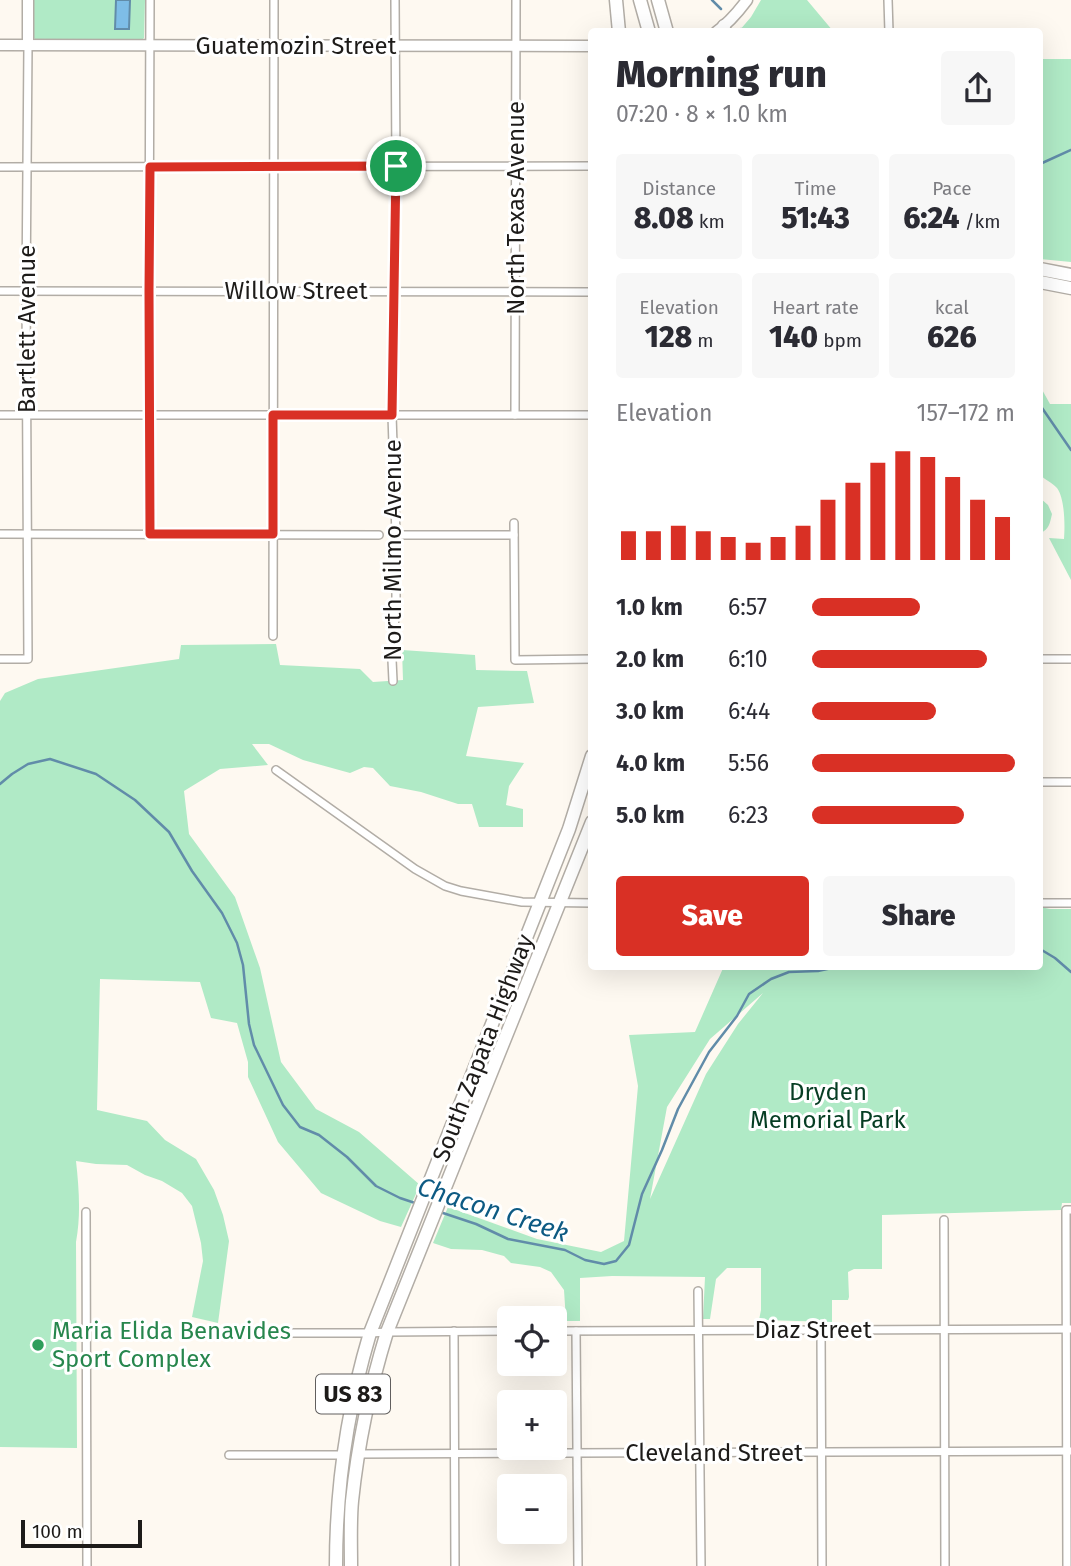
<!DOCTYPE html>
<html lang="en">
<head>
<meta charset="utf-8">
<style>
	body { margin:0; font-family:"Fira Sans",sans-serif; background:#f7f7f7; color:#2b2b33; height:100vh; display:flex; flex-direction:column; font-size:26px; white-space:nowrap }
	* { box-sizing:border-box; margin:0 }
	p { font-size:23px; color:#7c7c81 }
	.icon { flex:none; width:38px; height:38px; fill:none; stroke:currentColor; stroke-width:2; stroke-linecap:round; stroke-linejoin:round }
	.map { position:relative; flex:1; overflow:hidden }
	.panel { position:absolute; left:588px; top:28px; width:455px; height:942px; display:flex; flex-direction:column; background:#fff; border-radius:7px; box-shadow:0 7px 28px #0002 }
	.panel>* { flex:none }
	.controls { position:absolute; left:497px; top:1306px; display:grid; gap:14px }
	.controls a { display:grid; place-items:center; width:70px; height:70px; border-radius:7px; background:#fff; box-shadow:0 7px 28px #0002; font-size:35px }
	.scale { position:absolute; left:21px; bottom:18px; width:121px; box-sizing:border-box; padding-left:7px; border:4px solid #1d1b19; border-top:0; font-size:19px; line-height:24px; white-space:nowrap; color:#1d1b19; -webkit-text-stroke:5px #fff; paint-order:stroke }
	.pin { position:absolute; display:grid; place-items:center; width:60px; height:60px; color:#fff; margin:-30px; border:4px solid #fff; border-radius:50%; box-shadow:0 2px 7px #0007 }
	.round { display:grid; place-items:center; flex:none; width:74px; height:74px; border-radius:7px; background:#f7f7f7 }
	.overview { display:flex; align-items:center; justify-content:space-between; height:119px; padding:0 28px }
	h1 { font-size:38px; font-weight:800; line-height:52px }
	.metrics { display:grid; grid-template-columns:repeat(3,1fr); gap:10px; height:119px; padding:7px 28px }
	.metrics div { display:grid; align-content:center; border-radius:7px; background:#f7f7f7; text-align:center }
	.metrics b { font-size:30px; font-weight:800 }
	.metrics small { font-size:19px; font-weight:400 }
	.metrics p { font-size:19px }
	.chart { height:196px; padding:14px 28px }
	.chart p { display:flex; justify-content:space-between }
	.chart svg { width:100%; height:126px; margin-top:7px; stroke:#d93025; stroke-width:6 }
	.action { display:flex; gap:14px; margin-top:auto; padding:14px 28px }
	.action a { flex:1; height:80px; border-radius:7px; background:#d93025; color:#fff; font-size:28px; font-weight:800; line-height:80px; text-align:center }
	.action a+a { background:#f7f7f7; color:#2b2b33 }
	ul { padding:0 28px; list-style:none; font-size:23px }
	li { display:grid; grid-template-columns:112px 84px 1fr; align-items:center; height:52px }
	li i { height:18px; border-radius:9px; background:#d93025 }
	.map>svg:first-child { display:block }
</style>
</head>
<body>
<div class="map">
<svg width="1071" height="1566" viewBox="0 0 1071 1566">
	<rect width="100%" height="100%" fill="#fef9f1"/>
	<!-- green -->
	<g fill="#b0eac6" fill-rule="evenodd">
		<polygon points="33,0 145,0 144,38 142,40 36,40 33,37"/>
		<polygon points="761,0 807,0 833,31 739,31 751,17"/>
		<polygon points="1040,59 1071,59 1071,262 1040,259"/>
		<path d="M1040,386L1050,404H1071V580L1049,538L1064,539C1065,526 1065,499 1057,488C1052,482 1044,480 1040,474Z"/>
		<path d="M1040,498L1048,505L1052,514C1050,523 1049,530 1040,533Z"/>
		<path d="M276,644L280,665L360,669L373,682L403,680L402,650L475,655L476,670L527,671L534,703L478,707L466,756L524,763L509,786L506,805L523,809V827H479L472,804H458L421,792L390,786L373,768L364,767L350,773L303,760L269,744H252L268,765L220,769L184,791L189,834L235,897L260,968L281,1062L316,1109L359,1132L420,1185L401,1227L380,1221L321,1193L278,1142L248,1077V1062L237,1023L211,1018L200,982L100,979L97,1110L147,1121L165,1140L196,1159L214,1190L223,1215L229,1241L218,1323L192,1317L203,1261L201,1243L192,1206L182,1193L162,1181L145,1175L127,1165L96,1164L76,1161C79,1188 81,1215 76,1242L77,1448L0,1447V701L5,693L38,679L179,659L181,645Z"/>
		<path d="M1040,907L1050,909H1071V1203H1062L1061,1210L882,1215V1269H854L848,1272L849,1297L848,1300H832V1322L759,1320L761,1310V1268H727L716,1279L710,1319H703L705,1277L612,1276L580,1278V1321H566L564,1290L551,1272L540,1267L511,1263L504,1256L482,1250L451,1249L433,1243L448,1207L537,1239L601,1252L624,1241L638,1086L629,1035L695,1032L724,966H1040ZM763,993L738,1024L706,1074L650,1199L667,1107L710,1039Z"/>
	</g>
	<!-- water -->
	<polygon fill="#7ebde7" stroke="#618ca9" stroke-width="2" points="116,0 130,0 129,29 115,29"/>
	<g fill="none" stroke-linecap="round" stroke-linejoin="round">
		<!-- stream -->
		<g stroke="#618ca9" stroke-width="2.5">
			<polyline points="712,0 721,9"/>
			<polyline points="741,29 743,32"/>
			<polyline points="1040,164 1071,150"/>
			<polyline points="1040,405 1071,450"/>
			<polyline points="0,784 12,774 28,764 50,759 96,774 135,800 169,832 192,871 222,913 237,943 243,965 249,1024 254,1045 283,1105 300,1127 319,1135 347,1157 376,1186 400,1198 418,1204"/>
			<polyline points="1040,949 1055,958 1071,972"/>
			<polyline points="440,1212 476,1224 508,1239 565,1250 585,1260 604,1264 616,1261 629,1245 642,1194 662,1150 678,1109 709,1052 737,1016 749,994 771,979 789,972 818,971 841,966"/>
		</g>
		<defs>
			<g id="minor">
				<polyline points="888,0 889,32"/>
				<polyline points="0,167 592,166"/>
				<polyline points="0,291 592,292"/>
				<polyline points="0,415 592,415"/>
				<polyline points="515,415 516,0"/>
				<polyline points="514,523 515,660 592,659"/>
				<polyline points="0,534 379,535"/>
				<polyline points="150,534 149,291 150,0"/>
				<polyline points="396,535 514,535"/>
				<polyline points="273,636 274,0"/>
				<polyline points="0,659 28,659 26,291 28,45"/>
				<polyline points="1040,659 1071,659"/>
				<polyline points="393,681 392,660 396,600 396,535 392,415 396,166 395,0"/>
				<polyline points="276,770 415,869 445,886 461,891 522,902 592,903"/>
				<polyline points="1040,782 1071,782"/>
				<polyline points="1040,903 1071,903"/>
				<polyline points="86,1212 87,1566"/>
				<polyline points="944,1220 945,1566"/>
				<polyline points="698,1291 701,1566"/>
				<polyline points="821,1330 822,1566"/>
				<polyline points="454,1331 455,1566"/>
				<polyline points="555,1331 1071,1329"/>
				<polyline points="576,1331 578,1566"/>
				<polyline points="276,1333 370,1333 387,1332 509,1331"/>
				<polyline points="358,1454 1071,1451"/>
				<polyline points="229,1455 342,1455"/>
				<polyline points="1067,1566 1066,1210 1071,1210"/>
			</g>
			<g id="secondary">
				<polyline points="28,0 28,45"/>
				<path d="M716,32C729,23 738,12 747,0"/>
				<polyline points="0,45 592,46"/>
			</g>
			<g id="primary">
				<polyline points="616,0 619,32"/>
				<polyline points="640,0 649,32"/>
				<polyline points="658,0 667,32"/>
				<polyline points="723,32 724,26"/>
				<polyline points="1040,269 1071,275"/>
				<polyline points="1040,282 1071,288"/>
				<path d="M336,1566C336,1486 347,1410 370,1333L569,829L592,756"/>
				<path d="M351,1566C351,1544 350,1522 352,1501C358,1443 370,1387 387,1332L592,822"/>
			</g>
		</defs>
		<!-- minor casing -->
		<use href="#minor" stroke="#b2ada6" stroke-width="10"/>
		<!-- secondary casing -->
		<use href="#secondary" stroke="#b2ada6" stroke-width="13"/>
		<!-- primary casing -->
		<use href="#primary" stroke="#b2ada6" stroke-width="15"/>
		<!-- minor -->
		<use href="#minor" stroke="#fff" stroke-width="7"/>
		<!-- secondary -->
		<use href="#secondary" stroke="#fff" stroke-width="10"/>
		<!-- primary -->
		<use href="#primary" stroke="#fff" stroke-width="12"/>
	</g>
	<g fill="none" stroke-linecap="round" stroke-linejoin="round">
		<defs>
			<polygon id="route" points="396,166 392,415 273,415 273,534 150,534 149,291 150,167"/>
		</defs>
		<!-- route casing -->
		<use href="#route" stroke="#fff" stroke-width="14"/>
		<!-- route -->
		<use href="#route" stroke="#d93025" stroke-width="9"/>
	</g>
	<!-- markers -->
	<circle fill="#2e9e5b" stroke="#fff" stroke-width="2.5" cx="38" cy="1345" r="7"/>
	<g text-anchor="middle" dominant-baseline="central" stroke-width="6" stroke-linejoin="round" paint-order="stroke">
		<!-- shield labels -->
		<rect fill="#fff" stroke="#615f5e" stroke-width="2" x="316" y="1374.5" width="74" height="39" rx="5"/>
		<g font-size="23" font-weight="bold" fill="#1d1b19">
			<text x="353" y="1394">US 83</text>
		</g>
		<!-- street labels -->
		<g font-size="24" fill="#1d1b19" stroke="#fff">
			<text x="296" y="46">Guatemozin Street</text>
			<text transform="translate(516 208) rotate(-90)">North Texas Avenue</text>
			<text x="296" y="291">Willow Street</text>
			<text transform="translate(27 329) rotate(-90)">Bartlett Avenue</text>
			<text transform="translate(393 550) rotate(-90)">North Milmo Avenue</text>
			<text transform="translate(483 1048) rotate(-69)">South Zapata Highway</text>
			<text x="813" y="1330">Diaz Street</text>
			<text x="714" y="1453">Cleveland Street</text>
		</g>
		<!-- park labels -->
		<g font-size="24" fill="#063d23" stroke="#fff">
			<text x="828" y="1092">Dryden<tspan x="828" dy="28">Memorial Park</tspan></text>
		</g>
		<!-- leisure labels -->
		<g font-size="24" fill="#27864d" stroke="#fff" text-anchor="start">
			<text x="52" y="1331">Maria Elida Benavides<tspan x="52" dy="28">Sport Complex</tspan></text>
		</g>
		<!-- water labels -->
		<g font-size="26" font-style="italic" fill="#0d5a83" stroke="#fff">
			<text transform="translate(493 1210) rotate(18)">Chacon Creek</text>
		</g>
	</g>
</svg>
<div class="controls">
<a><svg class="icon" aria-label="locate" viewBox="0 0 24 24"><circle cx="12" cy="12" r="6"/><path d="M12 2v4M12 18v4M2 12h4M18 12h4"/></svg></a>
<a>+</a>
<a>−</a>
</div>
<div class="scale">100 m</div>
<div class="pin" style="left:396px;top:166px;background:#1e9e55"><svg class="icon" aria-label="arrive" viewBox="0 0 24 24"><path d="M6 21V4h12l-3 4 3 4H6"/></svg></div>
<section class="panel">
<div class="overview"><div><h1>Morning run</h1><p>07:20 · 8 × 1.0 km</p></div><a class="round"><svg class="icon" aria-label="share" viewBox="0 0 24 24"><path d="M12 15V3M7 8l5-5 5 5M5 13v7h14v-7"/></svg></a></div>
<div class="metrics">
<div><p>Distance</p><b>8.08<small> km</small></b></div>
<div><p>Time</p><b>51:43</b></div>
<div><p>Pace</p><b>6:24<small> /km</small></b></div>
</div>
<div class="metrics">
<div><p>Elevation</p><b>128<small> m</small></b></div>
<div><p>Heart rate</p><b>140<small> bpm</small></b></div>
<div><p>kcal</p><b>626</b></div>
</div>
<div class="chart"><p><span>Elevation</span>157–172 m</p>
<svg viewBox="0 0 160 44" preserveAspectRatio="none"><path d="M5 44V34M15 44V34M25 44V32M35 44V34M45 44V36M55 44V38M65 44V36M75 44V32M85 44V23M95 44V17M105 44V10M115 44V6M125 44V8M135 44V15M145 44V23M155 44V29"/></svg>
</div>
<ul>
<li><b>1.0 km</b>6:57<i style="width:53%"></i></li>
<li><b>2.0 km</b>6:10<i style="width:86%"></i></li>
<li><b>3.0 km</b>6:44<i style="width:61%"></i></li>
<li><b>4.0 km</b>5:56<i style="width:100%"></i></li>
<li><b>5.0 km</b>6:23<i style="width:75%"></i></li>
</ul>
<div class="action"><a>Save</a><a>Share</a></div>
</section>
</div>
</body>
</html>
